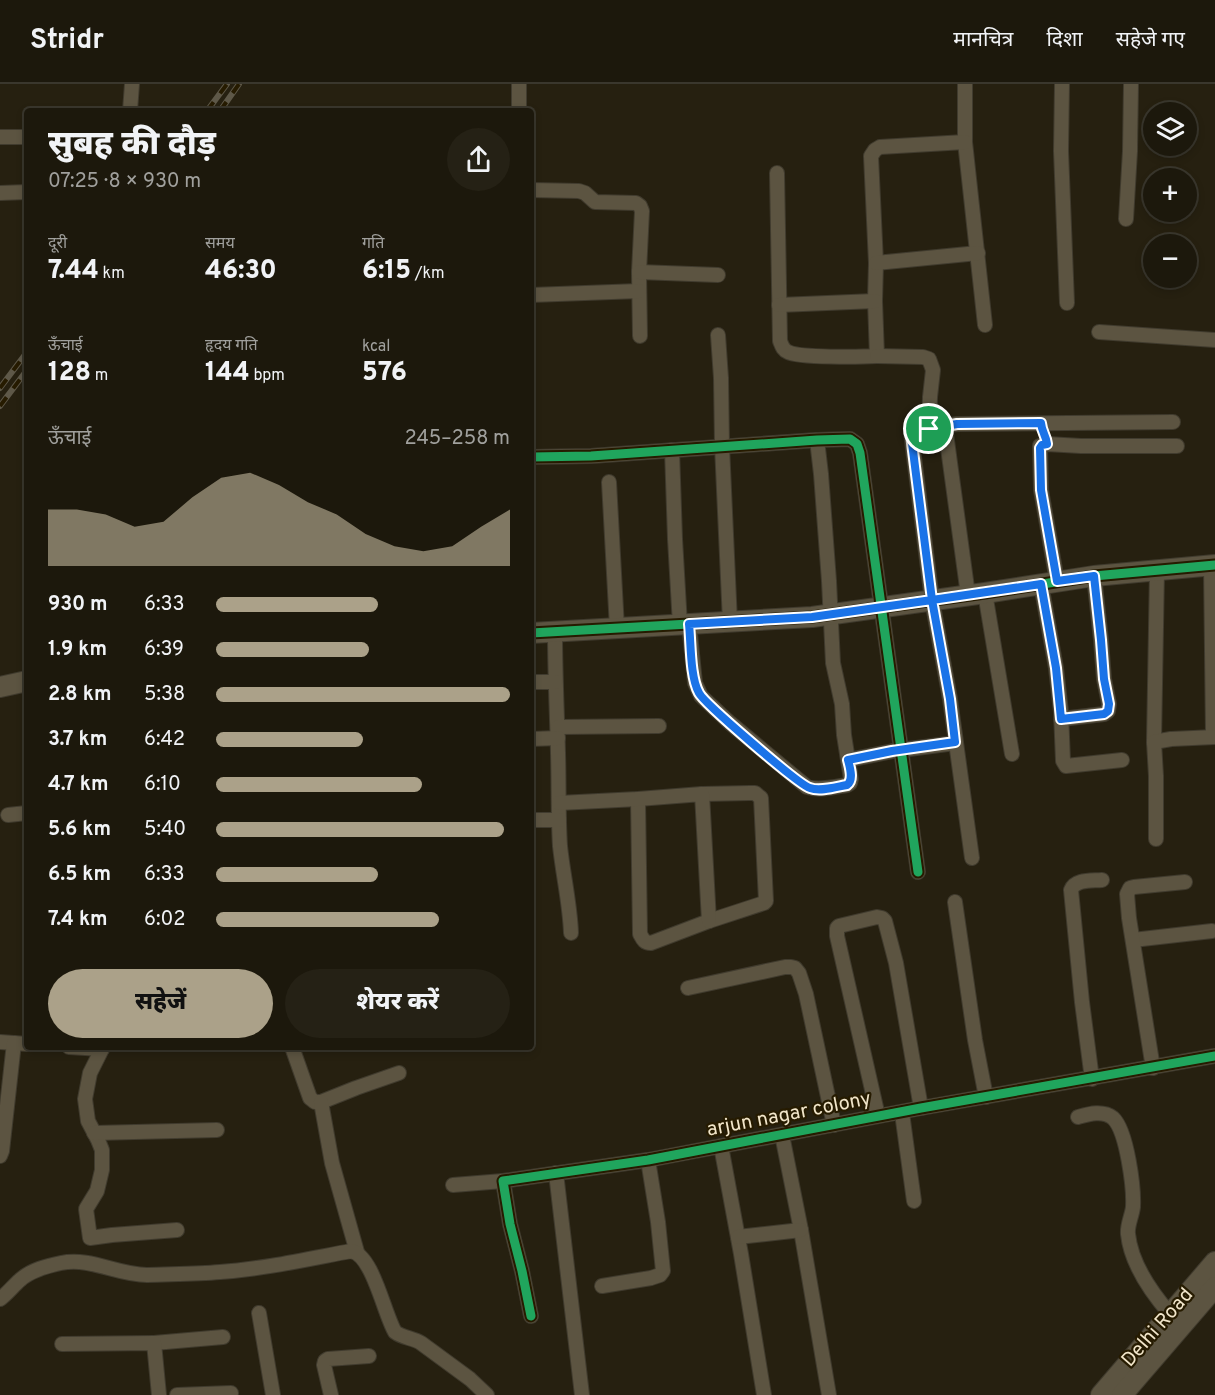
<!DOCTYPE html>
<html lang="hi">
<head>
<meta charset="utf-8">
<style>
	body { margin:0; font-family:Overpass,"Noto Sans Devanagari",sans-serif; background:#252115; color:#f1f3f6; height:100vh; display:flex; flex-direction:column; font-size:22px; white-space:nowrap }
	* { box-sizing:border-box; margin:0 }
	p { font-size:20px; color:#a0a09d }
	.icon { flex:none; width:33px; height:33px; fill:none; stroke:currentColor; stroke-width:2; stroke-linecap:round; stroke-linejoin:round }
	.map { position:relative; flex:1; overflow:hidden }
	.side { position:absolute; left:24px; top:24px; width:510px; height:942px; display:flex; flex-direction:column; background:#1c180c; border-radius:6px; box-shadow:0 3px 9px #0003,0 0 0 2px #3a372d }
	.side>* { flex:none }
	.buttons { position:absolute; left:1143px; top:18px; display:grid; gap:12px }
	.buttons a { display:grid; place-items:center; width:54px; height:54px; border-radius:50%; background:#1c180c; box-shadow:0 3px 9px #0003,0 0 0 2px #3a372d; font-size:30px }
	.pin { position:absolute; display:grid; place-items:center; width:51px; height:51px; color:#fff; margin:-26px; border:3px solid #fff; border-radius:50%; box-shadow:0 2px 6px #0007 }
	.round { display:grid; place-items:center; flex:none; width:63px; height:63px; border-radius:32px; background:#252115 }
	.headline { display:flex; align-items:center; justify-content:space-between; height:102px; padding:0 24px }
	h1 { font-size:33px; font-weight:800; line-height:45px }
	.figures { display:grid; grid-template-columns:repeat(3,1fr); gap:9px; height:102px; padding:6px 24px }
	.figures div { display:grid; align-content:center }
	.figures b { font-size:26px; font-weight:800 }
	.figures small { font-size:16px; font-weight:400 }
	.figures p { font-size:16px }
	.chart { height:168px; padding:12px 24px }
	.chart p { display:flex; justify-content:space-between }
	.chart svg { width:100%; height:108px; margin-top:6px; fill:#aba189; opacity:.7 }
	.primary-button { display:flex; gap:12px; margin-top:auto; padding:12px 24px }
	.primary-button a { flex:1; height:69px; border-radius:36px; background:#aba189; color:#111; font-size:24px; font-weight:800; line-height:69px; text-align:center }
	.primary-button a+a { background:#252115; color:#f1f3f6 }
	ul { padding:0 24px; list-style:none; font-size:20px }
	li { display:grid; grid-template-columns:96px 72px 1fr; align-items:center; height:45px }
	li i { height:15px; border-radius:8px; background:#aba189 }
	header { display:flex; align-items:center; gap:36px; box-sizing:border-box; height:84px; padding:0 30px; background:#1c180c; border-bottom:2px solid #3a372d }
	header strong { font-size:28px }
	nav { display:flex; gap:33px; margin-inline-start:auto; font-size:21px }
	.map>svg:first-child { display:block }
</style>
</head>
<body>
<header>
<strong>Stridr</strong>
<nav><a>मानचित्र</a><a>दिशा</a><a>सहेजे गए</a></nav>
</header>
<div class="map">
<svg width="1215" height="1311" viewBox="0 0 1215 1311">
	<rect width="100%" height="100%" fill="#262010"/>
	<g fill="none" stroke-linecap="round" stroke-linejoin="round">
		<defs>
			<g id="street">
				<polyline points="965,0 965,58 985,241"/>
				<polyline points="1062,0 1061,67 1067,219"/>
				<polyline points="130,27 132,0"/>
				<polyline points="519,27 519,0"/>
				<polyline points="0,53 27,53"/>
				<path d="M777,89L780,257C782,262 783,266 788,268C799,274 861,273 877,272L875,217L876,179L871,72L875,66L880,63L965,58"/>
				<polyline points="531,106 579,107 585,109 595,118 636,119 640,122 642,127 639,188 640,252"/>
				<polyline points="0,109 27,108"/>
				<polyline points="1126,135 1130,67 1131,0"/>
				<polyline points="876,179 978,169"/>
				<polyline points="639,188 718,191"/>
				<polyline points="531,211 639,207"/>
				<polyline points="779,221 875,217"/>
				<polyline points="1099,248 1215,256"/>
				<polyline points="718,251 721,294 722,362 730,538"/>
				<polyline points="877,272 923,273 929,275 933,286 930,313 929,345"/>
				<polyline points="945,342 968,511"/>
				<polyline points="672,366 675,455 680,541"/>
				<polyline points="531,373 591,372 817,356 850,355 857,360 860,369 918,788"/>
				<polyline points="609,398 617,544"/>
				<polyline points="1211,482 1213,653"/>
				<polyline points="1057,497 1041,406 1040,362 1047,360 1081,362 1177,362"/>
				<polyline points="1041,500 1056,584 1061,628 1063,677 1066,682 1122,676"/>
				<polyline points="985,509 1012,670"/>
				<path d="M689,540L695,599L701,612L730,639L807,703C819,707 834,703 847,701L850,699L851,695L844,651L842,620L833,579L829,497L821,390L817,356"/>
				<path d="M555,549C555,589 557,629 558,669C559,700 558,731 560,762C563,791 570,820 571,849"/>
				<polyline points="531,598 555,598"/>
				<polyline points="1061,635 1104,630 1108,627 1109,620 1104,595 1101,556 1094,492"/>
				<polyline points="558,643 659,642"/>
				<polyline points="531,655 558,654"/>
				<polyline points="1154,658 1157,486"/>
				<polyline points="848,676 893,667 955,659"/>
				<path d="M638,715L640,850C643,856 645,859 651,859L709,837L764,819L766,817L761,714L755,709H750L702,710"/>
				<polyline points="559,719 638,715 702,710 709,837"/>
				<polyline points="8,731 27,729"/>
				<polyline points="531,736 559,736"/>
				<polyline points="1156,755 1156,692 1154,658 1171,655 1215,653"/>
				<polyline points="972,774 950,615 932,516 911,349 918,346 957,340 1173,338"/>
				<polyline points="955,818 975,956 986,1013"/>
				<polyline points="1133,856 1212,847"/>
				<polyline points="688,904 785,883 791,883 795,884 799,889 806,910 834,1041"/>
				<polyline points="0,958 27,960"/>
				<polyline points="69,963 102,965"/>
				<polyline points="103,963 90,989 85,1015 88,1037 98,1056 102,1066 102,1086 97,1107 86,1125 90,1154 112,1151 177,1146"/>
				<polyline points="292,963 310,1014 315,1018 321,1018 356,1004 399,989"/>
				<polyline points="1153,984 1129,834 1127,810 1130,804 1134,803 1185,798"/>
				<path d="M1092,995L1082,918L1071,806C1075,795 1091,797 1102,796"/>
				<polyline points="321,1018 332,1079 357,1168"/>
				<polyline points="902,1029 914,1117"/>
				<polyline points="878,1032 837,852 837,844 839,842 877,833 882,834 885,837 896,879 921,1024"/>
				<path d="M1078,1033C1089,1030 1103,1026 1113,1034C1127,1047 1134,1104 1133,1123C1132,1132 1127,1141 1128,1150C1131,1180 1151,1208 1170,1230"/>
				<polyline points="94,1049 217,1046"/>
				<polyline points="782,1051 801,1146 829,1311"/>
				<polyline points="721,1062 741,1170 764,1311"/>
				<polyline points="0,1072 2,1067 14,959"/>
				<polyline points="556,1089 582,1311"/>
				<polyline points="453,1101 503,1097"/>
				<polyline points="738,1153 801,1146"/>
				<polyline points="602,1202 651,1194 660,1191 663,1187 658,1138 648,1076"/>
				<path d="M0,1215C7,1210 13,1202 20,1196C31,1186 47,1182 61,1179C91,1173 117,1191 147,1191C171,1190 196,1190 220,1188C264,1185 308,1175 351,1167C373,1171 384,1230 395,1248C403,1254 413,1254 421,1259L470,1295L487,1311"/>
				<polyline points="259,1229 273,1311"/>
				<polyline points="531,1232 522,1187 510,1140 503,1097 648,1076 921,1024 1215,972"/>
				<polyline points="154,1259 223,1253"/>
				<polyline points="62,1260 154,1259 159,1311"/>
				<polyline points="177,1311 231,1309"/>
				<polyline points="331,1311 324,1281 325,1277 328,1275 369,1272"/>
			</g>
			<g id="secondary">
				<polyline points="531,549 812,533 985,509 1094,492 1215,481"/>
				<polyline points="0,603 27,597"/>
				<polyline points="1101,1311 1215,1178"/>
				<polyline points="1122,1311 1215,1203"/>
			</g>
		</defs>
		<!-- street casing -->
		<use href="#street" stroke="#403b2e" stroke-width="16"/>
		<!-- secondary casing -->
		<use href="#secondary" stroke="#403b2e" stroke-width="22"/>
		<!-- street -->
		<use href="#street" stroke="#5c5441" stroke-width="14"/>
		<!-- secondary -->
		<use href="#secondary" stroke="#5c5441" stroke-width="20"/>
		<defs>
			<g id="rail">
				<polyline points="207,27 227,0"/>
				<polyline points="220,27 239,0"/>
				<polyline points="0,304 27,268"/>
				<polyline points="0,322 27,286"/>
			</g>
		</defs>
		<!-- rail casing -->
		<use href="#rail" stroke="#5e5848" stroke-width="6"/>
		<!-- rail -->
		<use href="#rail" stroke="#261b00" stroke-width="4" stroke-dasharray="11" stroke-linecap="butt"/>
		<defs>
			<g id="cycleway">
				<polyline points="531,373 591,372 817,356 850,355 857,360 860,369 918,788"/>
				<polyline points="531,549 812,533 985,509 1094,492 1215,481"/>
				<polyline points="531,1232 522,1187 510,1140 503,1097 648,1076 921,1024 1215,972"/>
			</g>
		</defs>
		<!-- cycleway casing -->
		<use href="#cycleway" stroke="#261b00" stroke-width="13"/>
		<!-- cycleway -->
		<use href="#cycleway" stroke="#20a55d" stroke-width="9"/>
	</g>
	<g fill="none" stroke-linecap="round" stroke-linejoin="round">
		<defs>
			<path id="route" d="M929,345L913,347L911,351L932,516L812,533L689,540C691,559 690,593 699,609C704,619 799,701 810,704C820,708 836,703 847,701C854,696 850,684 848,676L892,667L955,658L950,615L932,516L1041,500L1056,584L1061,635L1104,630L1108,627L1109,620L1104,595L1101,556L1094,492L1057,497L1041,406L1040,364L1042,361L1047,360C1046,351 1042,349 1041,339L957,340L929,345"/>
		</defs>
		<!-- route casing -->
		<use href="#route" stroke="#fff" stroke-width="12"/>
		<!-- route -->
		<use href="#route" stroke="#1a73e8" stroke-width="8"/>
	</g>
	<g text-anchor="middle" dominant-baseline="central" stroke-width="4.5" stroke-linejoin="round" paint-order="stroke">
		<!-- street labels -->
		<g font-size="20" fill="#f2e6ca" stroke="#261b00">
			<text transform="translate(789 1031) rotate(-11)">arjun nagar colony</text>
			<text transform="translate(1158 1244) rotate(-49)">Delhi Road</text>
		</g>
	</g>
</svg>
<div class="buttons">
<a><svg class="icon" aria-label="layers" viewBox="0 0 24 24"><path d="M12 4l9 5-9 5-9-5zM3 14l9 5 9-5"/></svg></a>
<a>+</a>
<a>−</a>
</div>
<div class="pin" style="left:929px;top:345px;background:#1e9e55"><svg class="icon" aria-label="arrive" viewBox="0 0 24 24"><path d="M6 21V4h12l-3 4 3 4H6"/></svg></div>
<section class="side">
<div class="headline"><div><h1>सुबह की दौड़</h1><p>07:25 · 8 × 930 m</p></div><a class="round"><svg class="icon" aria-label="share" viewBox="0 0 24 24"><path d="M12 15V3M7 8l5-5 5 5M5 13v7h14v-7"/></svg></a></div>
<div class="figures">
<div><p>दूरी</p><b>7.44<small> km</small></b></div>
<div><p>समय</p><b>46:30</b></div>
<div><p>गति</p><b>6:15<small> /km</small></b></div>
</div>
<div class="figures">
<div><p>ऊँचाई</p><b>128<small> m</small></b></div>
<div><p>हृदय गति</p><b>144<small> bpm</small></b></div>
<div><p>kcal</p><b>576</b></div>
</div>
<div class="chart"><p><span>ऊँचाई</span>245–258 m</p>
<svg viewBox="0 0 160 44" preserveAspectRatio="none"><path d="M0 44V21L10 21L20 23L30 28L40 26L50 16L60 8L70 6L80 11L90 18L100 23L110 31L120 36L130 38L140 36L150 28L160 21V44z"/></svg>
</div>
<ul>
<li><b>930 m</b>6:33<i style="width:55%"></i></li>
<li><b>1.9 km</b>6:39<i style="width:52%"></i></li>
<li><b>2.8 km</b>5:38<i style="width:100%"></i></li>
<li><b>3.7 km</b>6:42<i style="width:50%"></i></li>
<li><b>4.7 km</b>6:10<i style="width:70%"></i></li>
<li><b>5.6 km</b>5:40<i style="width:98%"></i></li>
<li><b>6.5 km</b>6:33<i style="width:55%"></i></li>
<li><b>7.4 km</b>6:02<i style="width:76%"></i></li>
</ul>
<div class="primary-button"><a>सहेजें</a><a>शेयर करें</a></div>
</section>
</div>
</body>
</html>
